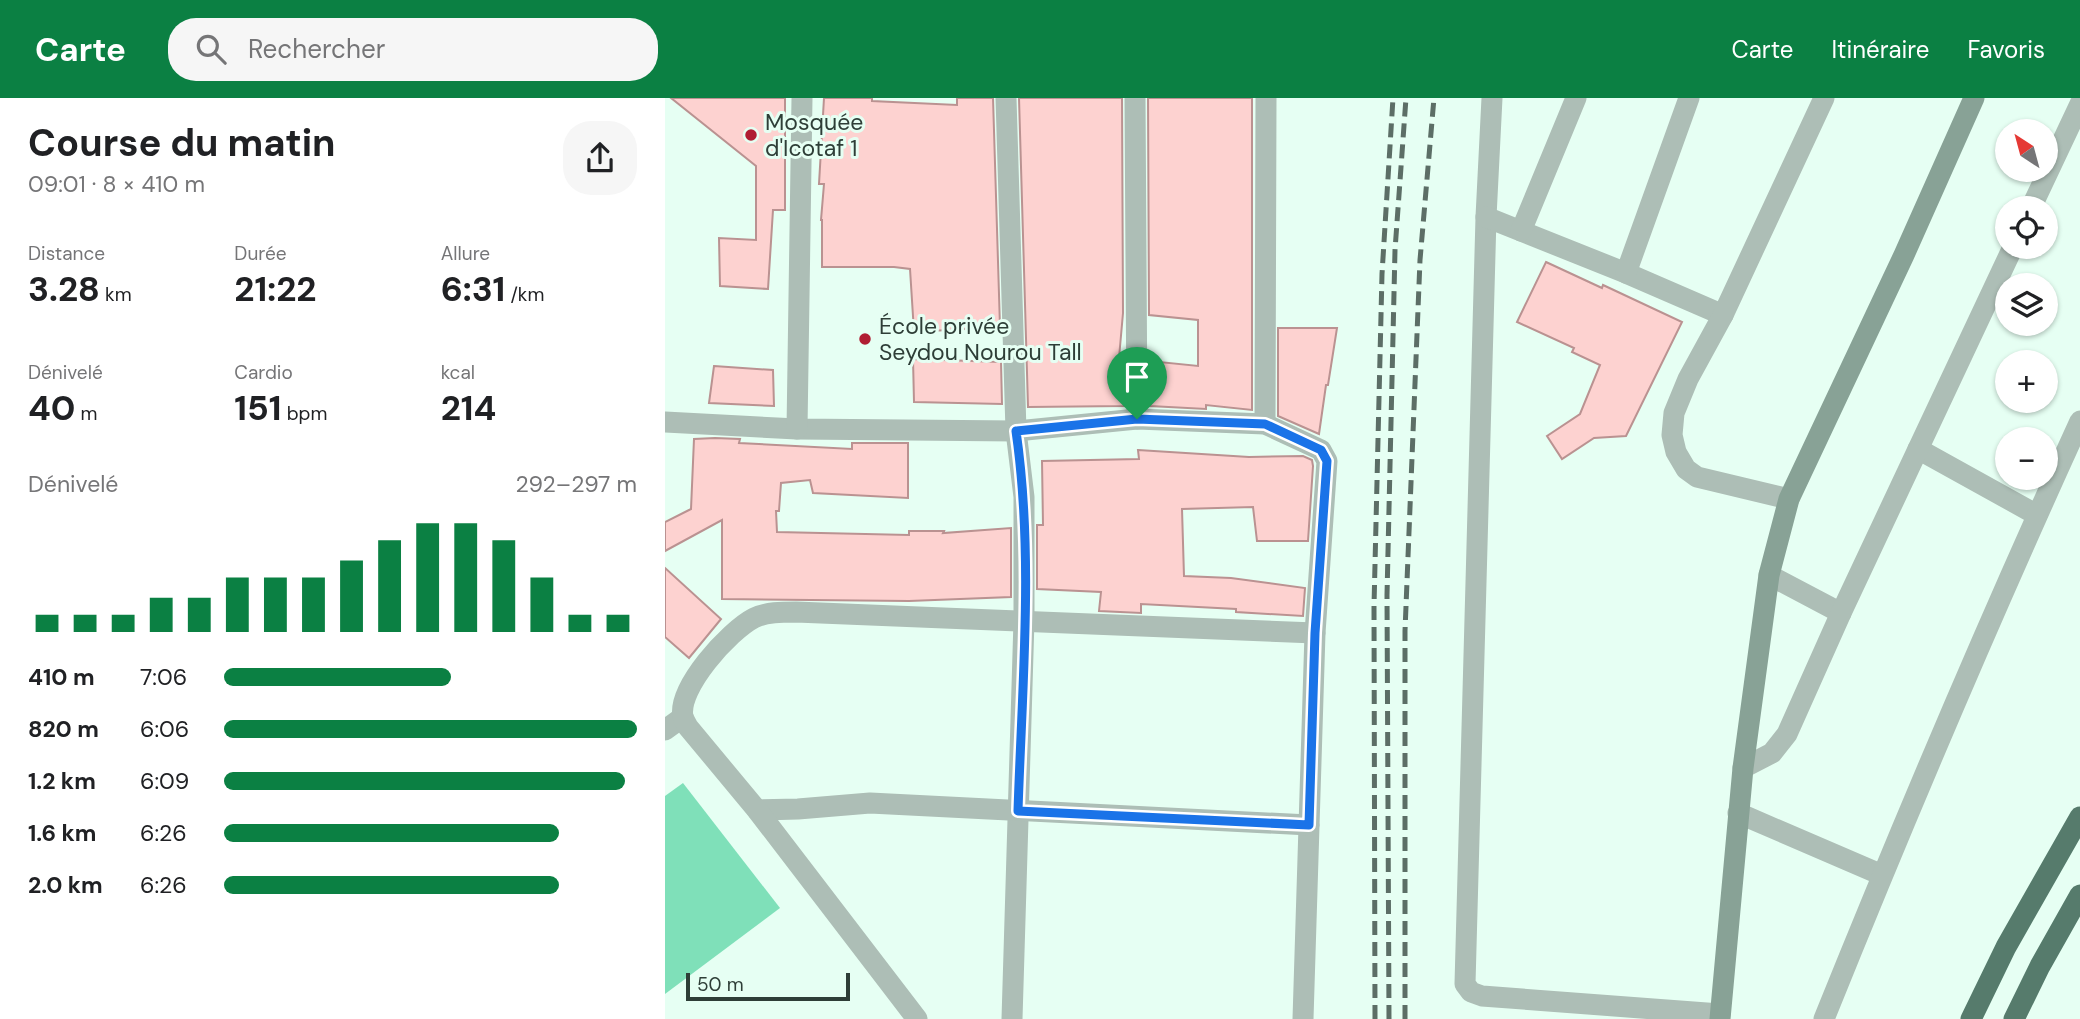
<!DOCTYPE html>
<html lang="fr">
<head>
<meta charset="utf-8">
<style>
	body { margin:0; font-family:"DM Sans",sans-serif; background:#f6f6f6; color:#202124; height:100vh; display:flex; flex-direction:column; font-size:26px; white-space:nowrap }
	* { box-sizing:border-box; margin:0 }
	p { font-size:23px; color:#757577 }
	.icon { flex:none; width:38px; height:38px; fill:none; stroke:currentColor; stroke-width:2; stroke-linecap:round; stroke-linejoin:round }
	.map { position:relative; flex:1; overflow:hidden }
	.panel { display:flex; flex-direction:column; background:#fff; width:665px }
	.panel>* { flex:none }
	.needle { width:46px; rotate:324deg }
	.tools { position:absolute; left:1330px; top:21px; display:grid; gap:14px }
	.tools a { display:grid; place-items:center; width:63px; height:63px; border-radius:50%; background:#fff; box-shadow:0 2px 5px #0004; font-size:35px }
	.scale { position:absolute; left:21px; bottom:18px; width:164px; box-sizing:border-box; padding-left:7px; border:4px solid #2e3e37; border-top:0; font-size:19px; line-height:24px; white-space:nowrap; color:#2e3e37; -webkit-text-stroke:5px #e6fff3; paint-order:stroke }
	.pin { position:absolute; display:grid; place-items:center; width:60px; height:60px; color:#fff; margin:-72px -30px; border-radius:50% 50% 50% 0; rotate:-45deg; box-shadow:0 0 7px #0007 }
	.pin .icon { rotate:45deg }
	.round { display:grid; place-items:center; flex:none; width:74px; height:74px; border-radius:28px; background:#f6f6f6 }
	.head { display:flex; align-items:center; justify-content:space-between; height:119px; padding:0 28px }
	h1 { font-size:38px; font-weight:700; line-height:52px }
	.stats { display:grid; grid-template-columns:repeat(3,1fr); gap:10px; height:119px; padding:7px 28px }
	.stats div { display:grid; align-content:center }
	.stats b { font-size:35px; font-weight:700 }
	.stats small { font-size:19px; font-weight:400 }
	.stats p { font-size:19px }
	.chart { height:196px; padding:14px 28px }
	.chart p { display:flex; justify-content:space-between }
	.chart svg { width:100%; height:126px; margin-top:7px; stroke:#0b8043; stroke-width:6 }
	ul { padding:0 28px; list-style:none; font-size:23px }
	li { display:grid; grid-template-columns:112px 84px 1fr; align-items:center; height:52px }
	li i { height:18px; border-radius:9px; background:#0b8043 }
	header { display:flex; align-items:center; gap:42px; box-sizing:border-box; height:98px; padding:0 35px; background:#0b8043; color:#fff }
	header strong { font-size:33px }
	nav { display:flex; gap:38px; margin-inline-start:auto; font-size:24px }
	.search { width:490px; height:63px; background:#f6f6f6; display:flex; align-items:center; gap:18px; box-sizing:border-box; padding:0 24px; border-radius:28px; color:#757577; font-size:26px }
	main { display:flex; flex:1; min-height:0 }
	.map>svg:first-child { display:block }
</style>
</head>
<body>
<header>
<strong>Carte</strong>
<div class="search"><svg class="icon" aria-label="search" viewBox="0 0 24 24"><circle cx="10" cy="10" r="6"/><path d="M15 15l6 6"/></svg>Rechercher</div>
<nav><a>Carte</a><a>Itinéraire</a><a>Favoris</a></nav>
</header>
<main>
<section class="panel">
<div class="head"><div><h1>Course du matin</h1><p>09:01 · 8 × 410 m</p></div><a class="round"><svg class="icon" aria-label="share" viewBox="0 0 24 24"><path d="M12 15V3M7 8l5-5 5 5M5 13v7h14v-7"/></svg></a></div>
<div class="stats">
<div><p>Distance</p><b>3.28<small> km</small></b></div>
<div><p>Durée</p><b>21:22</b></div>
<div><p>Allure</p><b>6:31<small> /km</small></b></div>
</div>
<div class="stats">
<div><p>Dénivelé</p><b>40<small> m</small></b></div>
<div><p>Cardio</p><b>151<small> bpm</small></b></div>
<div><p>kcal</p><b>214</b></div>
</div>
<div class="chart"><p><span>Dénivelé</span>292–297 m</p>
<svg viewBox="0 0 160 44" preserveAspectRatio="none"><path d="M5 44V38M15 44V38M25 44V38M35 44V32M45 44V32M55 44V25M65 44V25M75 44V25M85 44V19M95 44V12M105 44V6M115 44V6M125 44V12M135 44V25M145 44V38M155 44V38"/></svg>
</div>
<ul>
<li><b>410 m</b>7:06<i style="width:55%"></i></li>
<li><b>820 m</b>6:06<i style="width:100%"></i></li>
<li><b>1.2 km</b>6:09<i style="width:97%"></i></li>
<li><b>1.6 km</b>6:26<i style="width:81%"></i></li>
<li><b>2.0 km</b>6:26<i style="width:81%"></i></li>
</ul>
</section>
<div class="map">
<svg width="1415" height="921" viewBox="0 0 1415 921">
	<rect width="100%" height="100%" fill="#e6fff3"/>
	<!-- green -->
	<polygon fill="#7fe0b9" points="18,685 115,810 0,896 0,698"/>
	<!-- building -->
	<g fill="#fdd2d0" stroke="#ba9291" stroke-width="2">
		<polygon points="6,0 120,0 120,112 108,112 103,191 55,188 54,140 91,142 91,68"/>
		<polygon points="159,0 207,0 207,3 292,7 292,0 328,0 335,229 249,234 245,171 229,169 157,169 157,122 156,122 159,86 154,86"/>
		<polygon points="354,0 457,0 458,215 454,260 458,261 459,308 363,309"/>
		<polygon points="483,0 587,0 587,312 541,307 541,311 485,308 485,263 533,268 533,222 484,217"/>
		<polygon points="881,164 937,190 938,187 1017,224 961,338 929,340 897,361 882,338 915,316 935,267 907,254 909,250 852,224"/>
		<polygon points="613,230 672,230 663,287 661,287 654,336 613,318"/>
		<polygon points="248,261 336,264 337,306 249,304"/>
		<polygon points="49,268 108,272 109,308 44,305"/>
		<polygon points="50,340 75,341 74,345 187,351 187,345 243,345 243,400 148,395 145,382 116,385 114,413 111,413 112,434 244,437 244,433 279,433 278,435 346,430 346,499 244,503 57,501 57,422 0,453 0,424 26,411 29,341"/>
		<polygon points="473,352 584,359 638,358 647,362 648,368 643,443 592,443 588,409 517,411 519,478 566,480 640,490 638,518 571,514 571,511 476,506 476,515 434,513 436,494 372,491 372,427 378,427 377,363 474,361"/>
		<polygon points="0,470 56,521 24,560 0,539"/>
	</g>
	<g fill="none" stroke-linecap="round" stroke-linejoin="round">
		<!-- street -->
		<g stroke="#adbeb6" stroke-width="21">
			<polyline points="341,0 351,333 359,399 359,522 347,921"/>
			<polyline points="470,0 472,321"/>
			<polyline points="827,0 821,119 800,886 806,894 817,898 1055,916"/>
			<polyline points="1366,110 1415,6"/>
			<polyline points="821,119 961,175 1058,217"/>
			<polyline points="856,133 911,0"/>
			<polyline points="961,175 1024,0"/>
			<polyline points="0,324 132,331 351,333 472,321 600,326 656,352 662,363 650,535 638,921"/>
			<polyline points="600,326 601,0"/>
			<polyline points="132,331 137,0"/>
			<polyline points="1253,351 1372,417"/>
			<polyline points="1124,401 1032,379 1021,371 1011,354 1007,337 1009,315 1023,281 1058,217 1159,0"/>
			<polyline points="1104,477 1176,515"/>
			<polyline points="0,632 18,619"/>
			<polyline points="1078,670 1107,655 1122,636 1176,515 1348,149"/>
			<polyline points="92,712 133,711 205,705 644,727"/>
			<polyline points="1073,715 1217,777"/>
			<path d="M252,921L92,712L23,629C21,625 19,622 18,619C12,590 64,533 89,520C101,514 117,514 131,514L650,535"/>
			<path d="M1159,921C1240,720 1325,520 1415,323"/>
		</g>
		<!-- secondary -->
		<polyline stroke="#88a296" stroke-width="21" points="1055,921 1078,670 1104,477 1124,401 1239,157 1309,0"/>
		<!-- highway -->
		<g stroke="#567b6c" stroke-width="21">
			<polyline points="1306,921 1341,849 1415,719"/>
			<polyline points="1349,921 1375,868 1415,797"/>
		</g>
		<!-- rail -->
		<g stroke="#5c6e66" stroke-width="5" stroke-dasharray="14 7" stroke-linecap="butt">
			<polyline points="710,921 709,508 717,176 728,0"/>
			<polyline points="724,921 722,497 730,152 741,0"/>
			<polyline points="740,921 740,533 755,162 769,0"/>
		</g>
	</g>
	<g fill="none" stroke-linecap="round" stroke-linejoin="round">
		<defs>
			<path id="route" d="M472,321L600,326L656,352L662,363L650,535L644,727L353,713C357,587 369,458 351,333Z"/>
		</defs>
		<!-- route casing -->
		<use href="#route" stroke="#fff" stroke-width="14"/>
		<!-- route -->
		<use href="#route" stroke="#1a73e8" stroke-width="9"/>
	</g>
	<!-- markers -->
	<g fill="#b01d32" stroke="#e6fff3" stroke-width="2.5">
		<circle cx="86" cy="37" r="7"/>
		<circle cx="200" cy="241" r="7"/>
	</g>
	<g text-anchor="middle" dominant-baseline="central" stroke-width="6" stroke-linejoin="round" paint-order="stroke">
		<!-- poi labels -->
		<g font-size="23" fill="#2e3e37" stroke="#e6fff3" text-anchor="start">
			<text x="100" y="24">Mosquée<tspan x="100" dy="26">d'Icotaf 1</tspan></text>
			<text x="214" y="228">École privée<tspan x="214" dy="26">Seydou Nourou Tall</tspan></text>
		</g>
	</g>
</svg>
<div class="tools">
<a><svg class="needle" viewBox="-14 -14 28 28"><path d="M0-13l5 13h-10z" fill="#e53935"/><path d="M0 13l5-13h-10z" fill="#757577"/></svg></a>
<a><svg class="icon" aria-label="locate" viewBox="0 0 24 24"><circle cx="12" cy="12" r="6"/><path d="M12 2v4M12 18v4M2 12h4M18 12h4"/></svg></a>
<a><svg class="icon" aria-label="layers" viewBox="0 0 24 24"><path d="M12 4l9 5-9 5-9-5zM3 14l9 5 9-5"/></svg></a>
<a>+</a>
<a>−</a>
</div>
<div class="scale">50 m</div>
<div class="pin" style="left:472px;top:321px;background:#1e9e55"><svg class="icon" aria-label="arrive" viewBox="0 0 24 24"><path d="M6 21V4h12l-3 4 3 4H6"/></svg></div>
</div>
</main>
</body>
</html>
